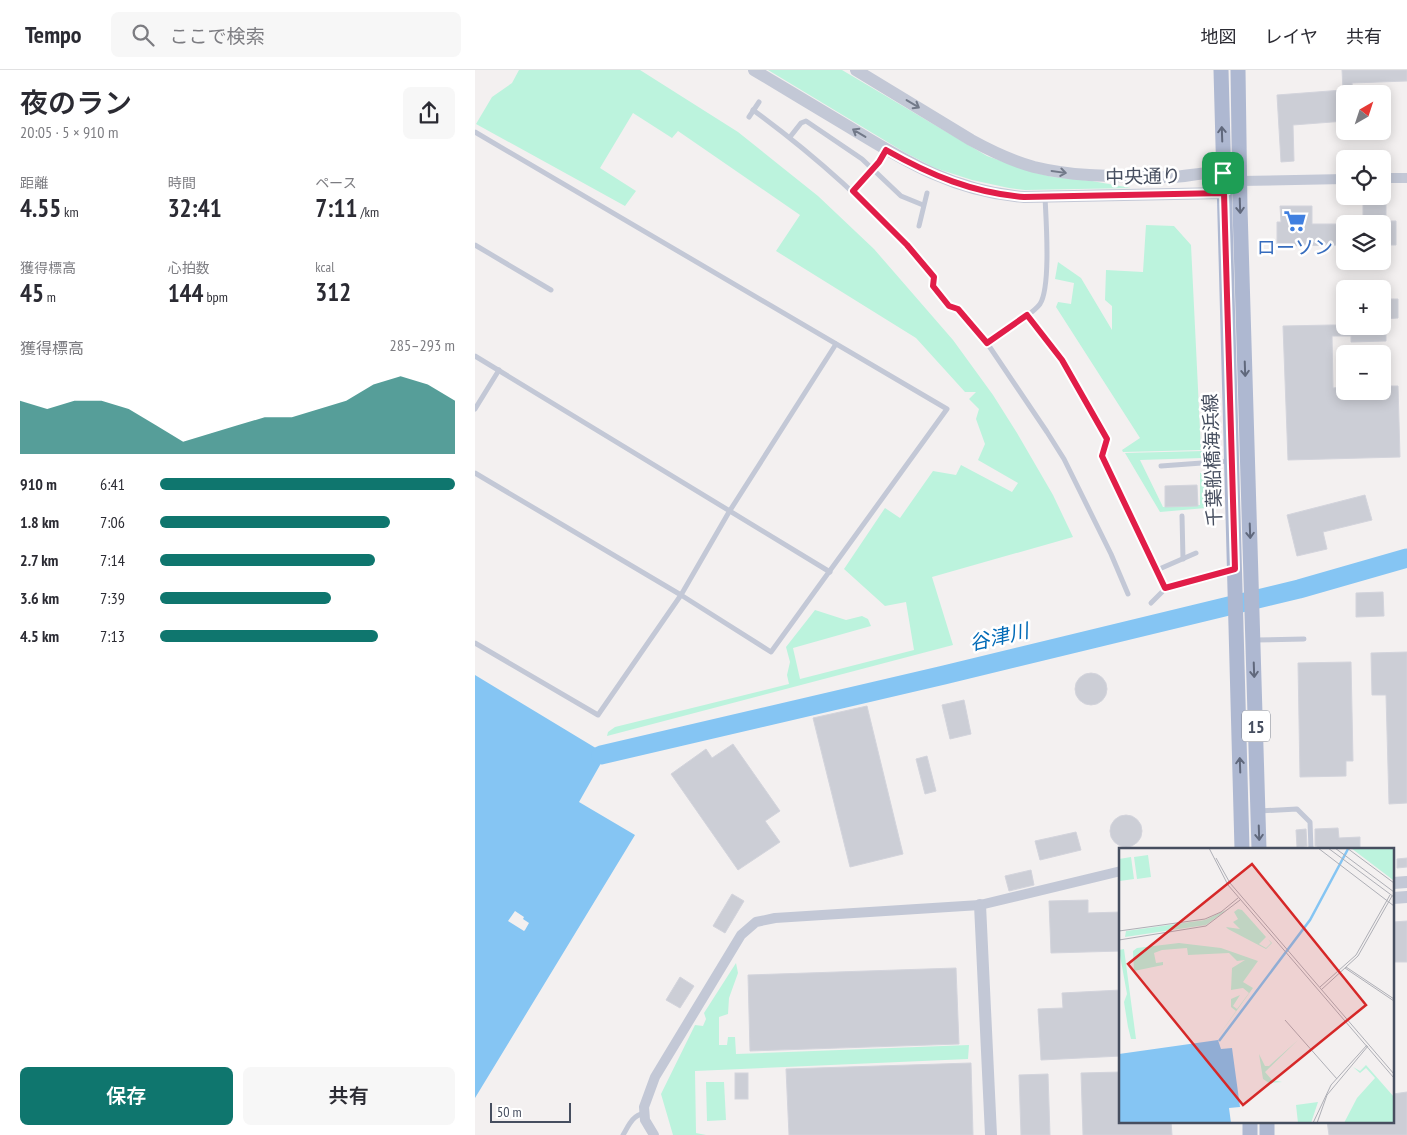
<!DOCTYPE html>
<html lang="ja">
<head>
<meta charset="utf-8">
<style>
	body { margin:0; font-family:"PT Sans Narrow","Noto Sans JP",sans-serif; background:#f7f7f7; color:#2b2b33; height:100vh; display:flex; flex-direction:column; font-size:19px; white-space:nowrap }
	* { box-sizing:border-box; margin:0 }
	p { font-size:16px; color:#7c7c81 }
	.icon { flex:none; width:28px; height:28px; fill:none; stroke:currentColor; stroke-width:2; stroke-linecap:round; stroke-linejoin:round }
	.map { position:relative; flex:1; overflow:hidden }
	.side { display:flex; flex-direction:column; background:#fff; width:475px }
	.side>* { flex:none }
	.needle { width:32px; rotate:39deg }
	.fabs { position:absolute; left:861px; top:15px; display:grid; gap:10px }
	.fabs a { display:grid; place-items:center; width:55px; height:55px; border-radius:8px; background:#fff; box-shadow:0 2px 12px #0003; font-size:25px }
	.scale { position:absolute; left:15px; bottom:12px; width:81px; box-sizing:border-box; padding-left:5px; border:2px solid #464e5f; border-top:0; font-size:14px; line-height:18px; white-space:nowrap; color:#464e5f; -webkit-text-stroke:4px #fff; paint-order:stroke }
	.pin { position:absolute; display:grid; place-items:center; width:42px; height:42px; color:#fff; margin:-21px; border-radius:10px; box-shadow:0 2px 8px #0006 }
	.round { display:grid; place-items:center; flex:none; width:52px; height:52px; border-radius:8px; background:#f7f7f7 }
	.headline { display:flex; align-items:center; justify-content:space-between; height:85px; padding:0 20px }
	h1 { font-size:28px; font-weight:600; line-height:38px }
	.stats { display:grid; grid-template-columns:repeat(3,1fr); gap:8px; height:85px; padding:5px 20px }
	.stats div { display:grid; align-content:center }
	.stats b { font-size:25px; font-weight:600 }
	.stats small { font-size:14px; font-weight:400 }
	.stats p { font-size:14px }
	.chart { height:140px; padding:10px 20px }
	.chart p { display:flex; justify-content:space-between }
	.chart svg { width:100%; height:90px; margin-top:5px; fill:#0f766e; opacity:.7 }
	.primary-button { display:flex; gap:10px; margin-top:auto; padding:10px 20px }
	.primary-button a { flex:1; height:58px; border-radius:8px; background:#0f766e; color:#fff; font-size:20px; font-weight:600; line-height:58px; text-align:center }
	.primary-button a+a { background:#f7f7f7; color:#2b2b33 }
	ul { padding:0 20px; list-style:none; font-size:16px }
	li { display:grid; grid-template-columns:80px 60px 1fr; align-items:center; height:38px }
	li i { height:12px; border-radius:6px; background:#0f766e }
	header { display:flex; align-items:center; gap:30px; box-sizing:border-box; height:70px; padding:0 25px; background:#fff; border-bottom:1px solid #e1e1e2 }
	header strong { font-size:24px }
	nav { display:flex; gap:28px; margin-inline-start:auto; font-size:18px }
	.search { width:350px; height:45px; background:#f7f7f7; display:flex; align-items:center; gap:12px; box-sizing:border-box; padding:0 18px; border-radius:8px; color:#7c7c81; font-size:19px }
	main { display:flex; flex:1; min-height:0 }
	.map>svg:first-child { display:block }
</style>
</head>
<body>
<header>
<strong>Tempo</strong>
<div class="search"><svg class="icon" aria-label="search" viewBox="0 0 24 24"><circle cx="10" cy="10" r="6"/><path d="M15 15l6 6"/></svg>ここで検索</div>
<nav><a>地図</a><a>レイヤ</a><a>共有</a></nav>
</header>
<main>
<section class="side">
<div class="headline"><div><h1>夜のラン</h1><p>20:05 · 5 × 910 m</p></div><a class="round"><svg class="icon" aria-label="share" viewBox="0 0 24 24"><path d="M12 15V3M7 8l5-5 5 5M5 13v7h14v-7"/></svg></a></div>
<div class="stats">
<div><p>距離</p><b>4.55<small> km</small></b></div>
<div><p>時間</p><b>32:41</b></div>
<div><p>ペース</p><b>7:11<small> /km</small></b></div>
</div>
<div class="stats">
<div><p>獲得標高</p><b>45<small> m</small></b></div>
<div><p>心拍数</p><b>144<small> bpm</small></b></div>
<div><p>kcal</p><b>312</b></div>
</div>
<div class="chart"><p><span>獲得標高</span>285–293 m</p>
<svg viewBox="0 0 160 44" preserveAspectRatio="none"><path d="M0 44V18L10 22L20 18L30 18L40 22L50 30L60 38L70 34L80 30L90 26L100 26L110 22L120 18L130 10L140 6L150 10L160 18V44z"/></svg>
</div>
<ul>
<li><b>910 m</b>6:41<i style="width:100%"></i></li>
<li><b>1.8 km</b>7:06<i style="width:78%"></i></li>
<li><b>2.7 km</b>7:14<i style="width:73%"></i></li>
<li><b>3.6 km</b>7:39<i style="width:58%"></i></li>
<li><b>4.5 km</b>7:13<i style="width:74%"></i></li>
</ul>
<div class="primary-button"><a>保存</a><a>共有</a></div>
</section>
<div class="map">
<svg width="932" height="1065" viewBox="0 0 932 1065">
	<rect width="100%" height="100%" fill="#f3f0f0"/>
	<!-- green -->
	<g fill="#bcf3dd">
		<polygon points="44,0 165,0 263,62 343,126 399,179 478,270 518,325 542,363 578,425 598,467 457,507 478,575 132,666 133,662 140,657 314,614 312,605 315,592 311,577 340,540 371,550 387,546 393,549 396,556 318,578 325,609 439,580 431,532 410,536 369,499 410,438 425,448 458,401 481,405 486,395 537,422 543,413 503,390 510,374 501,349 504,339 494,329 501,322 490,322 441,268 301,181 325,145 203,61 197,68 158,43 125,98 161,121 150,136 1,54 17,27 37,13"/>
		<polygon points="293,0 367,0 512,86 557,102 578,107 617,111 656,118 550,120 534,118 497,110 460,98 429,82"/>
		<polygon points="671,155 699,156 716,175 726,380 648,382 647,380 665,368 581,237 583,232 596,234 599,213 580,209 583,192 606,208 637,260 637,236 630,230 631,200 668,202"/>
		<polygon points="728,381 727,388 665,390 688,437 725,435 725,403 728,403 731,438 685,442 650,383"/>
		<polygon points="261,893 263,903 254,928 253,944 244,947 244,975 252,975 253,967 260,967 261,984 494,975 493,989 220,1001 221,1063 231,1065 198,1065 186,1024 220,955 228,956 231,949 229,943"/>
		<polygon points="231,1012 249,1012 251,1050 232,1051"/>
	</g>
	<!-- water -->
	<polygon fill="#85c5f3" points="0,605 124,680 125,695 104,732 160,765 0,1028"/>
	<!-- pier -->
	<polygon fill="#f3f0f0" points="40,841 49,847 48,849 54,853 50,860 49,861 33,851"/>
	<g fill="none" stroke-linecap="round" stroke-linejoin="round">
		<!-- river -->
		<polyline stroke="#85c5f3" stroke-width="19" points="126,685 469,605 824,519 932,488"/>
	</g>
	<!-- building -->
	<g fill="#ccced6" stroke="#d3d4dc">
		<polygon points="867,0 932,0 932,11 877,13 878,24 870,24 870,51 818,55 819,91 806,92 802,25 868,20"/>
		<polygon points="888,126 911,126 911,151 921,151 921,175 908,175 908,154 888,154"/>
		<polygon points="805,136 837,136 837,154 867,154 867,175 802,176 802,152 806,152"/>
		<polygon points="908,229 923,229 923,248 908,249"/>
		<polygon points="857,255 911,256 911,271 876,272 876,266 857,266 858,318 870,317 870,321 908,321 908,316 923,316 925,387 813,390 808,256"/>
		<polygon points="722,415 723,436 690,437 690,416"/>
		<polygon points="890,425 897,450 848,462 852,479 822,486 812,445"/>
		<polygon points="908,522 909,546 881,547 881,523"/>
		<polygon points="932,582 932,733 914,734 911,625 897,625 896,583"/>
		<polygon points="876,592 878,691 871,691 871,706 825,707 823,593"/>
		<circle cx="616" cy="619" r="16"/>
		<polygon points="489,630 496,664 475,669 467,635"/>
		<polygon points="392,636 428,784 375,797 338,648"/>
		<polygon points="258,674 305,741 290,751 305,772 263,800 196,704 231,679 237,688"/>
		<polygon points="452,686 461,721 450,724 441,689"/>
		<circle cx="651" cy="761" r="16"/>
		<polygon points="863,758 864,768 885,767 885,779 842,779 842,776 840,776 840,759"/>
		<polygon points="831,759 832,776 822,777 821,760"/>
		<polygon points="601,762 606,780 565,790 560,771"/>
		<polygon points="932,788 932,797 922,798 922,789"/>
		<polygon points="556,800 559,815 534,821 530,806"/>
		<polygon points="257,824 269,831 250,863 238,856"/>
		<polygon points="613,830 613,843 646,842 646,881 576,883 574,831"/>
		<polygon points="932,851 932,892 918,892 918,852"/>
		<polygon points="481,898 484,974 275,981 273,905"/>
		<polygon points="205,907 219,916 205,938 191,930"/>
		<polygon points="646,920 646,986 566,990 563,939 588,938 587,923"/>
		<polygon points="496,993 498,1065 314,1065 311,999"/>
		<polygon points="646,1002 646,1051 696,1051 697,1065 608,1065 606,1003"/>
		<rect x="260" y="1003" width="13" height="26"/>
		<polygon points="573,1004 575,1065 546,1065 544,1005"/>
		<polygon points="932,1022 932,1065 854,1065 852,1051 918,1051 918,1024"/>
	</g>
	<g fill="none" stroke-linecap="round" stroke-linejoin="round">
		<!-- service -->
		<g stroke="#c3c8d6" stroke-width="5">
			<path d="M278,40C345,89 405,144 459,207L458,216L474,236L483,239L512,273L572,362L589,389L636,484L653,524"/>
			<polyline points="274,47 284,32"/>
			<polyline points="0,62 472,339 296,582 206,525 0,403"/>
			<polyline points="315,67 326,53 331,51 387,89 426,126 448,135"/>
			<polyline points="378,121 404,92 411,80"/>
			<polyline points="444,156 452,123"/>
			<polyline points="0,175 76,220"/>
			<polyline points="552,245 587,290 632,369 627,386 682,500 721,483"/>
			<path d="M512,273C525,264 557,245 565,234C576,217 571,149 570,127"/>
			<polyline points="0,286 355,502"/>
			<polyline points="0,339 24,300"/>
			<polyline points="686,396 754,391"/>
			<polyline points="707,446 708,489"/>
			<polyline points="682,500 691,518"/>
			<polyline points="676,533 691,518 757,500"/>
			<polyline points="779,570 829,569"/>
			<polyline points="0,573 123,645 206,525 254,442 361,274"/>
			<polyline points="784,741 822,739 835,752 836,779"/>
			<path d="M148,1065C154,1055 157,1046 169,1043"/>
		</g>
		<!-- minor -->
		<g stroke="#c3c8d6" stroke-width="10">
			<polyline points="908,108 932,108"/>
			<polyline points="764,111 870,109"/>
			<polyline points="179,1065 170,1050 169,1037 180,1007 266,865 281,852 300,848 505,835 646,801"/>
		</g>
		<!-- tertiary -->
		<g stroke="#c3c8d6" stroke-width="12">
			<path d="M279,0C311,19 342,38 374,57C431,92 481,122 549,127L749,123L756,118"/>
			<path d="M381,0L496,70C516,81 537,91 559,97C604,108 650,106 696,107C715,107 739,98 756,107"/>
			<polyline points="918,813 932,812"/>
			<polyline points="918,828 932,827"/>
			<polyline points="505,835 516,1065"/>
		</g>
		<!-- primary -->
		<g stroke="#aeb8d1" stroke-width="15">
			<polyline points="746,0 767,779"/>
			<polyline points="763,0 765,138 784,779"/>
			<polyline points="775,1051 775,1065"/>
			<polyline points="792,1051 792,1065"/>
		</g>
	</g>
	<!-- one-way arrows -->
	<defs><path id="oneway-shaft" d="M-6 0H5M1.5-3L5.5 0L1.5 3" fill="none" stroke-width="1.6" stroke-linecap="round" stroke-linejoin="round" transform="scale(1.25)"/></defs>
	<g stroke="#727989">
		<use href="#oneway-shaft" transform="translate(438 34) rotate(31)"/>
		<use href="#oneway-shaft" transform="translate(384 63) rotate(-149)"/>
		<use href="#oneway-shaft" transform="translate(584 102) rotate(8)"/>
	</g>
	<g stroke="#60687c">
		<use href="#oneway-shaft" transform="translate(747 64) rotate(-92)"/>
		<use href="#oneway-shaft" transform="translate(765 136) rotate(88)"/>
		<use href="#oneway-shaft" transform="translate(770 299) rotate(88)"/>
		<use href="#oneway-shaft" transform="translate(775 461) rotate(88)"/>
		<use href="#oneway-shaft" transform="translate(779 600) rotate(88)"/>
		<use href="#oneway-shaft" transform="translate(765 695) rotate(-92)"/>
		<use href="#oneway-shaft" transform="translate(784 763) rotate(88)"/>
	</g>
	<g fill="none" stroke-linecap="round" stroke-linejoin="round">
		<defs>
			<path id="route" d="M748,103L749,123L549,127C498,123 455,105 411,80L404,92L378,121L432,175L459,207L458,216L474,236L483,239L512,273L552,245L587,290L632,369L627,386L690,518L760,499L749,123L764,111L748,103"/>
		</defs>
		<!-- route casing -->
		<use href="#route" stroke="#fff" stroke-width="10"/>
		<!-- route -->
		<use href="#route" stroke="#e11d48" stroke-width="6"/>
	</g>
	<!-- icons -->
	<defs>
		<symbol id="supermarket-bare" viewBox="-9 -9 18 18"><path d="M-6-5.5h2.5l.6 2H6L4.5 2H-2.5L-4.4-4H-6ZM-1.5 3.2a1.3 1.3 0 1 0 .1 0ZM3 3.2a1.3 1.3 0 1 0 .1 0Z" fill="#3f7fe0" stroke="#fff" stroke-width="2.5" paint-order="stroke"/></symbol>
	</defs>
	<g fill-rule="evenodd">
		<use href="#supermarket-bare" x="804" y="135" width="32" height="32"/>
	</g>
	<g text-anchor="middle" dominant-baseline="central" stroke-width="5" stroke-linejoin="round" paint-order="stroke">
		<!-- shield labels -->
		<rect fill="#fff" stroke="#7e838f" stroke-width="1" x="767" y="640.5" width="28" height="31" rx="4"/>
		<g font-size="18" font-weight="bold" fill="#464e5f">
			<text x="781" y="656">15</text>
		</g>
		<!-- street labels -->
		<g font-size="19" fill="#464e5f" stroke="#fff">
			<text transform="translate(668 106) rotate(-1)">中央通り</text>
			<text transform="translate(737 390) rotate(-92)">千葉船橋海浜線</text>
		</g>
		<!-- shop labels -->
		<g font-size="19" fill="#366cbe" stroke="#fff">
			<text x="820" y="177">ローソン</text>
		</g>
		<!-- water labels -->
		<g font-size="20" font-style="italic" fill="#016ab7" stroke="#fff">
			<text transform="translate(524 567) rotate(-13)">谷津川</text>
		</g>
	</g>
	<!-- overview -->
	<g transform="translate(644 778)">
		<rect width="275" height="275" fill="#f3f0f0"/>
		<path d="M232,0H275V32H274ZM29,7L32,29L18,31L15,9ZM12,9L15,31L1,33L0,11ZM109,61L87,77L6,89L7,83L86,72ZM119,61L123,62L147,89L140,96L147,100L152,95L149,91L153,95L147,101L109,81L107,79L121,81L114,74L119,71L115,64ZM60,95L102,100L139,113L124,134L134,140L98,190L117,163L112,159V151L121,147L114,158L118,161L130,145L124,140L112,142L113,120L126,112L118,113L110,105L69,107L68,100L43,102L35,105L37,115L44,114V117L15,123L14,103L18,100ZM5,101L17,191H12L9,179L5,154L8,146L0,102ZM179,192L146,224L153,232L163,234L150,235L144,231L140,206L146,218H150ZM247,217L275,249V275H225L238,250L256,230L247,220L241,225L234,219L241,223ZM199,254L192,275H179L177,257Z" fill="#bcf3dd"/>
		<path d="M99,192L102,201L113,200L121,259L110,260L112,275H0V206Z" fill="#85c5f3"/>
		<path fill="none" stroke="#85c5f3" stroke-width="2.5" d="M100,193L191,72L229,1"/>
		<path fill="none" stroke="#aeafb6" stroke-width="1" d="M90,0L109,37L275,230M199,0L275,58M209,0L275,49M216,0L275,44M228,0L275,35M97,10L111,35L275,226M0,83L86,71L102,64L119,50M0,92L87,78L121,52M227,119L275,151M226,120L275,153M201,139L237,107L271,47M202,142L239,108L273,48M166,172L218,231M194,275L212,237L248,197M198,275L208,247L249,198"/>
		<path fill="#d62828" fill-opacity="0.15" stroke="#d62828" stroke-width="2.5" d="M133,16L247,157L124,257L9,116Z"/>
		<rect width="275" height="275" fill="none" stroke="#464e5f" stroke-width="2.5"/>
	</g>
</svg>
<div class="fabs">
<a><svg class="needle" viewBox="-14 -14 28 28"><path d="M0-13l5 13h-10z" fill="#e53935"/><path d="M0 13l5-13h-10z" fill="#7c7c81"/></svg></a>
<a><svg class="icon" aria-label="locate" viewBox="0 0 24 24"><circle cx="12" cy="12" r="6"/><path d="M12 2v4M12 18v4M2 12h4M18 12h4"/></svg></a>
<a><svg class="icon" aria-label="layers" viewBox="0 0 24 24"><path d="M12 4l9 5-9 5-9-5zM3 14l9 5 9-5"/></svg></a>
<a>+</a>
<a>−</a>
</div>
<div class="scale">50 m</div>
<div class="pin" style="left:748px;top:103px;background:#1e9e55"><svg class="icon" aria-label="arrive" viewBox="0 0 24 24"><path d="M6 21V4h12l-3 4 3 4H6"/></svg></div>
</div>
</main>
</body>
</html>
